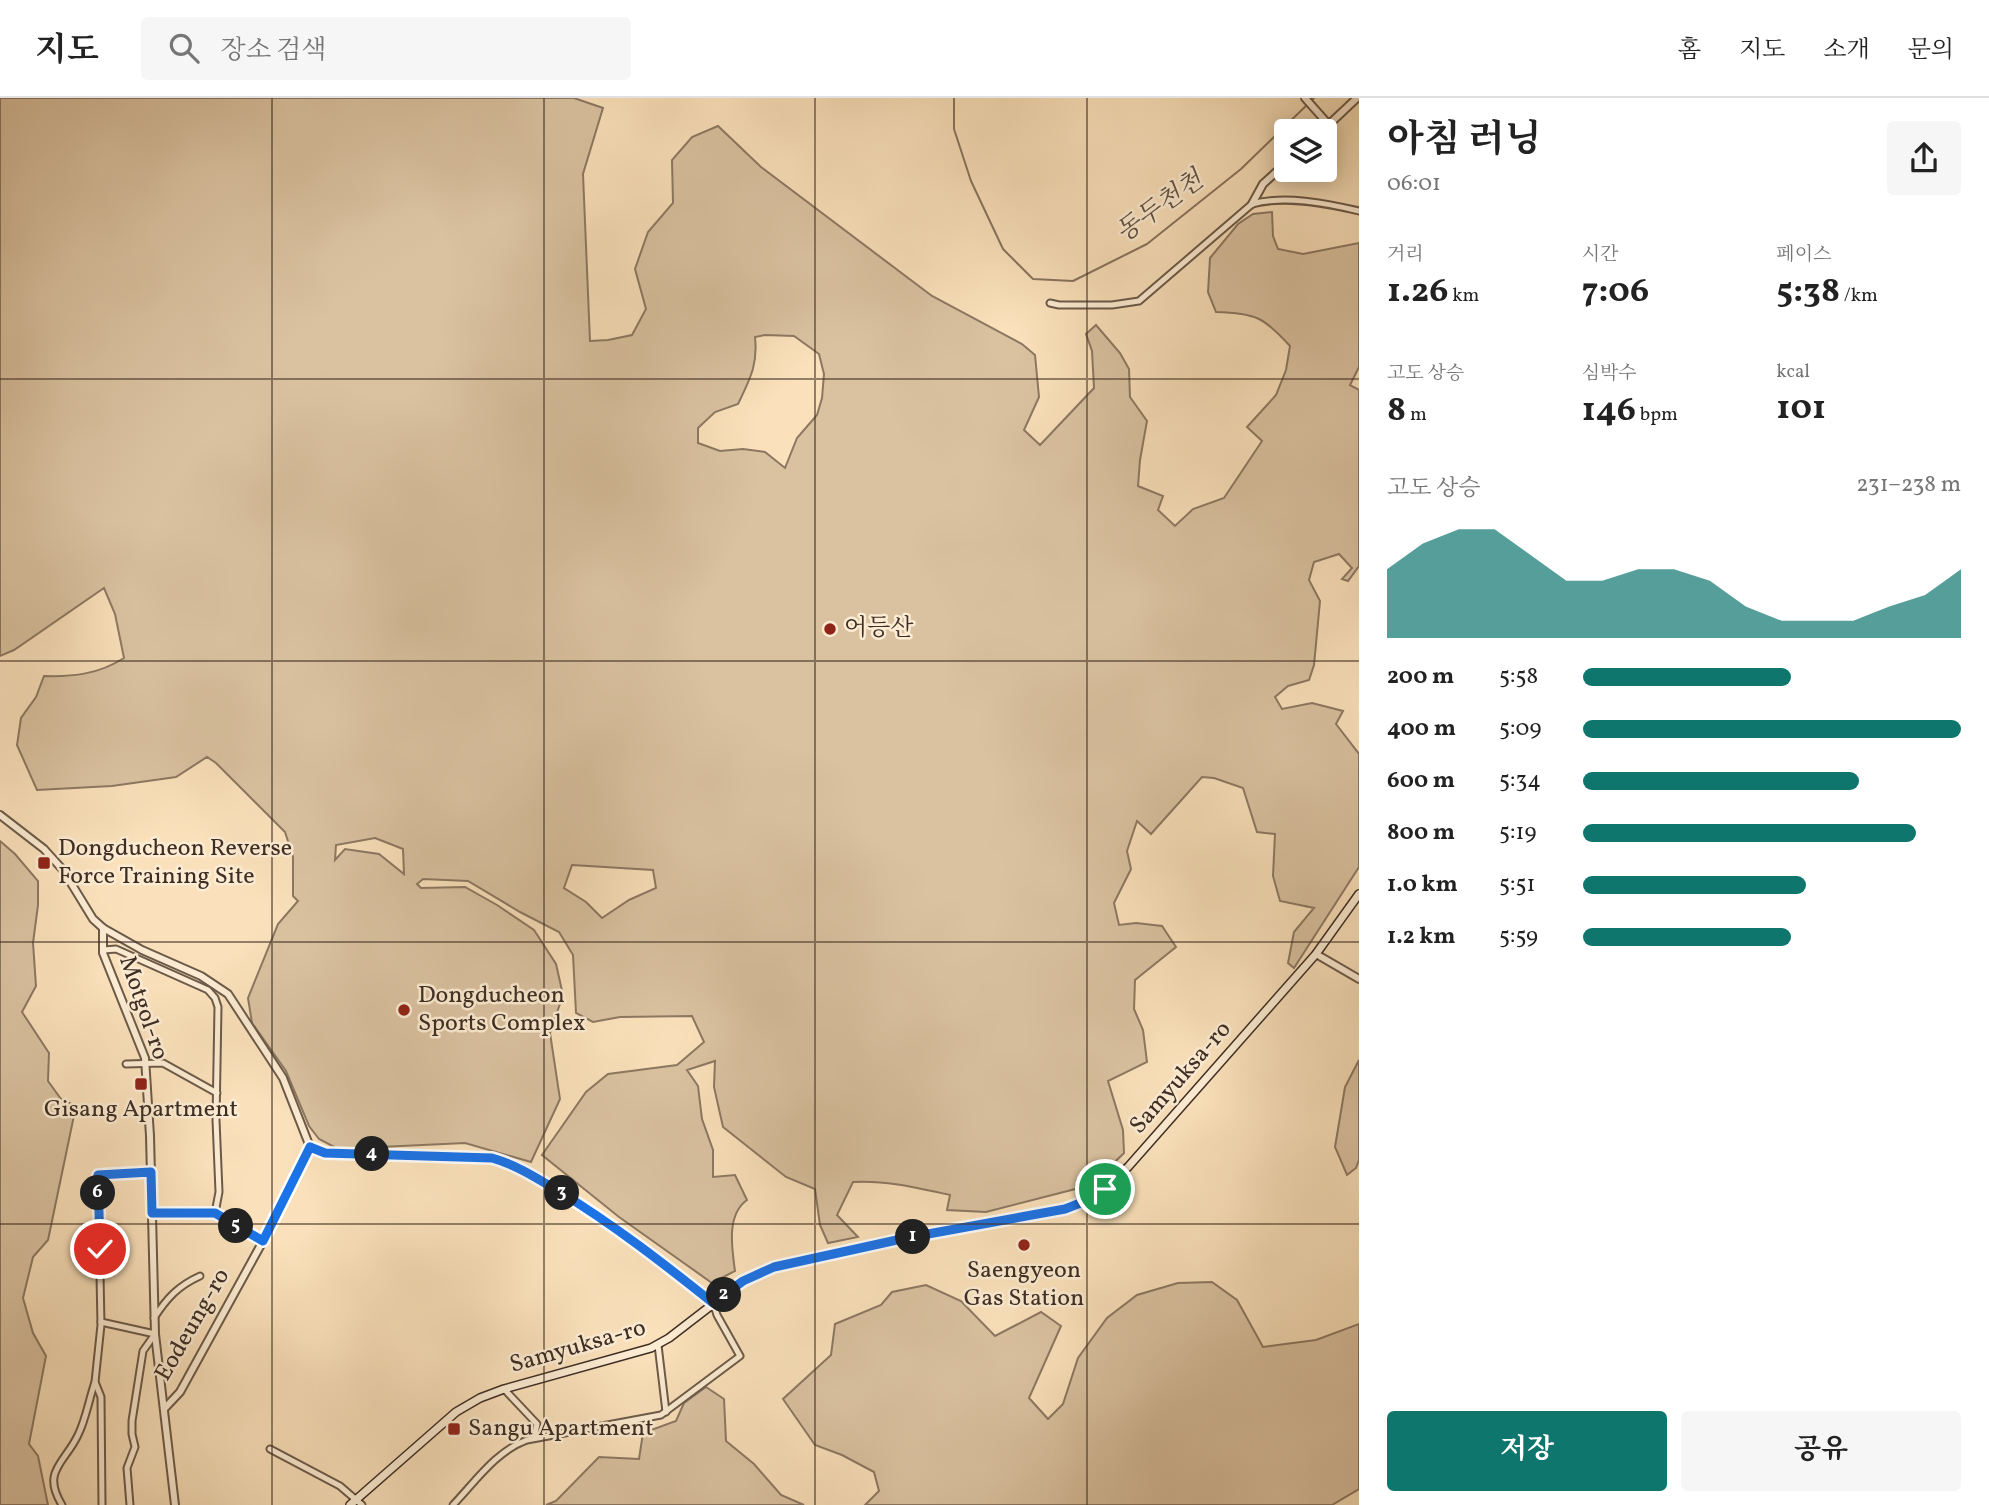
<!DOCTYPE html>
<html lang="ko">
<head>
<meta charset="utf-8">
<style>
	body { margin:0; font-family:Vollkorn,"Noto Serif KR",serif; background:#f6f6f6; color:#222; height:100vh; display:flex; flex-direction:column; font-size:26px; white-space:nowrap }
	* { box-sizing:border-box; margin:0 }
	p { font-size:23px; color:#767676 }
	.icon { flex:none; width:38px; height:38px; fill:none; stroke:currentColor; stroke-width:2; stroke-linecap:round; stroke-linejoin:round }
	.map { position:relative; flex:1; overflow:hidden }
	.side { display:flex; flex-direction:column; background:#fff; width:630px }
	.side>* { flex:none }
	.tools { position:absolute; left:1274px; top:21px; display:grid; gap:14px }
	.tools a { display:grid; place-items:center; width:63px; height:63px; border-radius:7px; background:#fff; box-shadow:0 4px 18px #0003; font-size:35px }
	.pin { position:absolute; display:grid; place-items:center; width:60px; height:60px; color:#fff; margin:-30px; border:4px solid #fff; border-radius:50%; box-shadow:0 2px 7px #0007 }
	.km { position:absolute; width:35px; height:35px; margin:-18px; border-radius:50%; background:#222; color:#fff; font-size:19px; line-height:35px; text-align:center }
	.round { display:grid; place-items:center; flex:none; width:74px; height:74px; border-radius:7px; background:#f6f6f6 }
	.overview { display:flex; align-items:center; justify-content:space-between; height:119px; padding:0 28px }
	h1 { font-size:38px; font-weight:700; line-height:52px }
	.figures { display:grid; grid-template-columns:repeat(3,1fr); gap:10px; height:119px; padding:7px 28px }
	.figures div { display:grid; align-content:center }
	.figures b { font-size:35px; font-weight:700 }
	.figures small { font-size:19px; font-weight:400 }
	.figures p { font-size:19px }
	.chart { height:196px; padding:14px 28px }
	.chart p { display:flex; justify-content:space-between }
	.chart svg { width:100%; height:126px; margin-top:7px; fill:#0f766e; opacity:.7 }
	.button { display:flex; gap:14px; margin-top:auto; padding:14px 28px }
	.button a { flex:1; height:80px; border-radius:7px; background:#0f766e; color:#fff; font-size:28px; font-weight:700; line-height:80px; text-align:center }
	.button a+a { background:#f6f6f6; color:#222 }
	ul { padding:0 28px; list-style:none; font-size:23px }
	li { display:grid; grid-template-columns:112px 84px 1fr; align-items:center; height:52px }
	li i { height:18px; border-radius:9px; background:#0f766e }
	header { display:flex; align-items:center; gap:42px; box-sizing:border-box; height:98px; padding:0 35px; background:#fff; border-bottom:2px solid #e0e0e0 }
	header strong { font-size:33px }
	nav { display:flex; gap:38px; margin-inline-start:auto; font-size:24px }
	.search { width:490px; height:63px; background:#f6f6f6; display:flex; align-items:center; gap:18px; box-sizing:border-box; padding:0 24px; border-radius:7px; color:#767676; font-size:26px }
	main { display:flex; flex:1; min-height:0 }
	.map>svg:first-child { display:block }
</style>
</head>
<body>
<header>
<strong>지도</strong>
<div class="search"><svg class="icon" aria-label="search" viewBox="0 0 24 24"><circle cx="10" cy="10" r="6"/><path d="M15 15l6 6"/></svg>장소 검색</div>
<nav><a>홈</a><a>지도</a><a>소개</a><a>문의</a></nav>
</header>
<main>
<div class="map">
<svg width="1359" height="1407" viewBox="0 0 1359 1407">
	<rect width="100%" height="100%" fill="#fae1bb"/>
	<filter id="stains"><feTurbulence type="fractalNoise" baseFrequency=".00286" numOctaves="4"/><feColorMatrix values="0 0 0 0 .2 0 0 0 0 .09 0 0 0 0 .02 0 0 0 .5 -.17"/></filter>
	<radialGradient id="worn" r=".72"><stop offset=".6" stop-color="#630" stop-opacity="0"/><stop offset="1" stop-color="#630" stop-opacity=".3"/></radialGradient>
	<!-- green -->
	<g fill="#dac2a1" stroke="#8c7862" stroke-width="2" fill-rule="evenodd">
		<path d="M0,0H574L603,10L583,76L590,243L608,242L632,237L646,211L635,171L648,134L673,105L672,62L692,39L718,28L761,69L932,198L1022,246L1035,257L1039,299L1024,332L1040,347L1094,290L1092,253L1086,236L1096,227L1120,255L1129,271L1130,299L1147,323L1140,362L1138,388L1163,398L1158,412L1175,428L1193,411L1224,400L1262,343L1247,329L1276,297L1286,272L1290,248C1264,219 1255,215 1216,214L1208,194L1210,160L1238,126L1253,116L1272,114L1273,138L1278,151L1303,156L1359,145V269L1350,287L1359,292V468L1348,483L1342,481L1352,470L1339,456L1314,464L1309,482L1320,503L1314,567L1309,582L1288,588L1275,599L1282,611L1312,605L1343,613L1336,626L1359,656V769L1294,870L1288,865L1294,834L1314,810L1280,803L1273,778L1275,736L1257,734L1243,690L1214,680L1202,679L1151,736L1137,723L1127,753L1131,771L1114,805L1119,827L1136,825L1162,828L1176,849L1135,882L1134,911L1143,932L1147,964L1108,983L1123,1032L1124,1055L1091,1087L986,1114L947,1112L950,1097C918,1090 886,1082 853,1084L837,1117L858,1139L828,1145L820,1127L815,1091L786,1079L723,1029L714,989L715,963L687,972L698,988L702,1021L713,1052V1079L735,1077L747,1102C726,1117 732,1150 735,1173L712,1185L619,1119L542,1057L586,994L608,976L677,967L704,944L692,918L620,919L593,924L576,915L573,857L559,834L520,814L468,783L423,781L417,786L421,790L465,789L497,807L534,832L556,866L563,897L550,935L560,1001L531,1064L465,1045L338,1051L319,1041L309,1028L286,973L252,925L248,900L278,826L298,803L293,798V759L285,734L216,665L207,659L176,679L112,688L37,692L17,647L21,620L36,599L44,578C73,579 99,576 124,560L115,516L104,490L14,552L0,558ZM765,237L794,238L819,256L824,276L822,300L817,317L797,340L785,370L765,354L743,351L720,353L698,345V330L715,314L738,306C750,281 758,267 755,239ZM375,740L403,751L404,776L379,756L345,751L335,762L336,747ZM572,767L653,772L656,790L629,802L602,820L586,804L564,790Z"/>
		<polygon points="0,743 15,756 38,783 38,807 33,845 36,888 22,914 49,955 48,983 61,1001 76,1008 48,1142 33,1159 23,1200 33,1235 46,1258 29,1346 38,1358 48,1407 0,1407"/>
		<polygon points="1359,962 1359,1062 1356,1070 1347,1077 1335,1049 1345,989"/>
		<polygon points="1212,1184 1237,1202 1263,1249 1316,1242 1359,1226 1359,1391 1332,1407 865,1407 879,1393 874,1374 842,1357 815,1347 783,1301 831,1257 835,1226 881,1207 892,1194 926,1187 961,1203 995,1238 1041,1214 1061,1228 1029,1300 1048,1321 1063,1306 1078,1260 1107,1220 1137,1197 1178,1185"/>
		<polygon points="706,1289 724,1301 726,1343 754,1366 781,1397 804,1407 546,1407 556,1403 599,1359 639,1361 643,1335 676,1323 684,1305"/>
	</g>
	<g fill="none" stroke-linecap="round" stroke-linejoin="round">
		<!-- stream -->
		<polyline stroke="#88745f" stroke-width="2" points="954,0 954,31 971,83 1003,151 1033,181 1073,183 1147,146 1241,71 1314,0"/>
		<defs>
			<g id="minor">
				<path d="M1050,205L1059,207H1112L1139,203L1252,106C1284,97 1326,105 1359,113"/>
				<polyline points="104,852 116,851 208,892 215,900 218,909 216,1022 219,1094 215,1115"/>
				<polyline points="126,966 163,965 217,995"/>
				<polyline points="215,1115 263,1143"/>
				<polyline points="152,1116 215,1115"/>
				<path d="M154,1220C167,1200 178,1188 200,1178"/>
				<polyline points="101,1224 155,1236 143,1253 132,1323 132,1336 135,1349 127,1370 130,1407"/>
				<polyline points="658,1247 666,1314"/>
				<polyline points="504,1291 537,1326 534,1340"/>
				<polyline points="270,1351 340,1388 362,1407"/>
				<path d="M62,1407C41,1373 65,1365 78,1337C86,1321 89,1301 95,1284"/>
				<polyline points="102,1407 101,1299 95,1284 101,1227 98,1077 151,1074"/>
				<path d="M453,1407C475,1384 496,1353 527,1342L661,1317L740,1258L717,1217L713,1204"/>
			</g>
			<g id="tertiary">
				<polyline points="1305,0 1329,27"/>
				<polyline points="1322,33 1357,0"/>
				<polyline points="1252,106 1263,86 1286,65"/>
				<path d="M0,717L44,751L63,772L93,821L103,830L142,852L201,878L228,896L283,980L310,1049L325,1055L493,1060L508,1064C583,1103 648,1153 713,1204"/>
				<polyline points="103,830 103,855 145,960 150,1038 155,1236 175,1407"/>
				<polyline points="1316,856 1359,881"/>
				<polyline points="164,1311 180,1294 263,1143 310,1049"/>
			</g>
			<polyline id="secondary" points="350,1407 456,1314 480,1300 504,1291 651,1250 669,1240 743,1183 774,1169 906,1140 1065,1111 1097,1097 1128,1069 1316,856 1359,796"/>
		</defs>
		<!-- minor casing -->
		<use href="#minor" stroke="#6c5a49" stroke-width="9"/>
		<!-- tertiary casing -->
		<use href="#tertiary" stroke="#6c5a49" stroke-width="10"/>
		<!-- secondary casing -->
		<use href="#secondary" stroke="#3d2d23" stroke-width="10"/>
		<!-- minor -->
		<use href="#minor" stroke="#fcecd3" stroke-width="5"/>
		<!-- tertiary -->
		<use href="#tertiary" stroke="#fcecd3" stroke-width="6"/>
		<!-- secondary -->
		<use href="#secondary" stroke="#fcecd3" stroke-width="7"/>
	</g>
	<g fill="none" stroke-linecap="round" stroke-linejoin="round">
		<defs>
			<path id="route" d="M100,1151L98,1077L151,1074L152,1115H215L263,1143L310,1049L325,1055L492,1060C517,1067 538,1081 560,1094C614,1127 663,1165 713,1205L743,1183L774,1169L906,1140L1065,1111L1088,1102L1105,1091"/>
		</defs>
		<!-- route casing -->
		<use href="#route" stroke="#fff" stroke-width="14"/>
		<!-- route -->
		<use href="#route" stroke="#1a73e8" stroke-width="9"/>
	</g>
	<!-- grid -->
	<path fill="none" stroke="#3d2d23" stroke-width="2" stroke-opacity="0.55" d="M272,0V1407M544,0V1407M815,0V1407M1087,0V1407M0,281H1359M0,563H1359M0,844H1359M0,1126H1359"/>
	<!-- markers -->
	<g fill="#8f2418" stroke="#fcecd3" stroke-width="2.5">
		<circle cx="830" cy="531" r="7"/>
		<rect x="37" y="758" width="14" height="14" rx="3.5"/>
		<circle cx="404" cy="912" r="7"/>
		<rect x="134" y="979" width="14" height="14" rx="3.5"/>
		<circle cx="1024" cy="1147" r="7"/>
		<rect x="447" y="1324" width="14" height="14" rx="3.5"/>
	</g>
	<g text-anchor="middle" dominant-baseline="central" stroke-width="5" stroke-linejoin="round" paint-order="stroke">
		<!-- poi labels -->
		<g font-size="24" fill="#3d2d23" stroke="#fcecd3" text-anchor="start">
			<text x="844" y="531">어등산</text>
			<text x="58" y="751">Dongducheon Reverse<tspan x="58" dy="28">Force Training Site</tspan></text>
			<text x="418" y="898">Dongducheon<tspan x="418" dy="28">Sports Complex</tspan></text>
			<text x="141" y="1012" text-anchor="middle">Gisang Apartment</text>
			<text x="1024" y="1173" text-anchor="middle">Saengyeon<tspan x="1024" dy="28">Gas Station</tspan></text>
			<text x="468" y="1331">Sangu Apartment</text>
		</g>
		<!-- street labels -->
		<g font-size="24" fill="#3d2d23" stroke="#fcecd3">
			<text transform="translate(143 910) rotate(71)">Motgol-ro</text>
			<text transform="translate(1181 980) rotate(-49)">Samyuksa-ro</text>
			<text transform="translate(193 1227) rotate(-60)">Eodeung-ro</text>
			<text transform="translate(578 1249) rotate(-16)">Samyuksa-ro</text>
		</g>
		<!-- water labels -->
		<g font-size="26" font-style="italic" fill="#625141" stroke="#fcecd3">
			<text transform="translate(1160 109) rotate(-36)">동두천천</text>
		</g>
	</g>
	<rect width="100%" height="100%" filter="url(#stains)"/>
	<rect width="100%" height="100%" fill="url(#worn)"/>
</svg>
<div class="tools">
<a><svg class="icon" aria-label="layers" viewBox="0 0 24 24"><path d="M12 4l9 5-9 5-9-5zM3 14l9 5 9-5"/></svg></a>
</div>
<div class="pin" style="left:1105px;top:1091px;background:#1e9e55"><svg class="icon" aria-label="arrive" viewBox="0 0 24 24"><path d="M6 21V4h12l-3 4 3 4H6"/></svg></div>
<div class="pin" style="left:100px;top:1151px;background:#d93025"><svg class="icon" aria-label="check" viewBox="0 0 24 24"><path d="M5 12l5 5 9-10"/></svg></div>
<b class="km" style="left:913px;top:1139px">1</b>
<b class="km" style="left:724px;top:1197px">2</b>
<b class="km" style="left:562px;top:1095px">3</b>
<b class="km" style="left:372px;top:1056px">4</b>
<b class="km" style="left:236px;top:1128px">5</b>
<b class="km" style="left:98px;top:1095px">6</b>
</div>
<section class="side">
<div class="overview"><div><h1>아침 러닝</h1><p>06:01</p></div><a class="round"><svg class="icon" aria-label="share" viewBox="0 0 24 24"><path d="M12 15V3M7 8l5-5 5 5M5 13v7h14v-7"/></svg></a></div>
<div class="figures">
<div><p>거리</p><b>1.26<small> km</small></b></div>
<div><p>시간</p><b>7:06</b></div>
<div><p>페이스</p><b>5:38<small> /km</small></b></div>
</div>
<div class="figures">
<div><p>고도 상승</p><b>8<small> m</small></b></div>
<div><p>심박수</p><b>146<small> bpm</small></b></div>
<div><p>kcal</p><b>101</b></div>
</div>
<div class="chart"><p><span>고도 상승</span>231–238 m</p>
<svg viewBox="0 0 160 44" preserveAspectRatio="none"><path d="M0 44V20L10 11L20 6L30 6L40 15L50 24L60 24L70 20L80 20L90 24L100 33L110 38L120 38L130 38L140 33L150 29L160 20V44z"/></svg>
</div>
<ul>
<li><b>200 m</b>5:58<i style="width:55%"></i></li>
<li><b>400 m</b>5:09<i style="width:100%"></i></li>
<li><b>600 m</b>5:34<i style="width:73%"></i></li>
<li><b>800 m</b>5:19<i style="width:88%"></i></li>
<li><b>1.0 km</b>5:51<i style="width:59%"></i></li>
<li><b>1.2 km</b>5:59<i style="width:55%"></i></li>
</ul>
<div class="button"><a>저장</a><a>공유</a></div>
</section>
</main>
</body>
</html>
